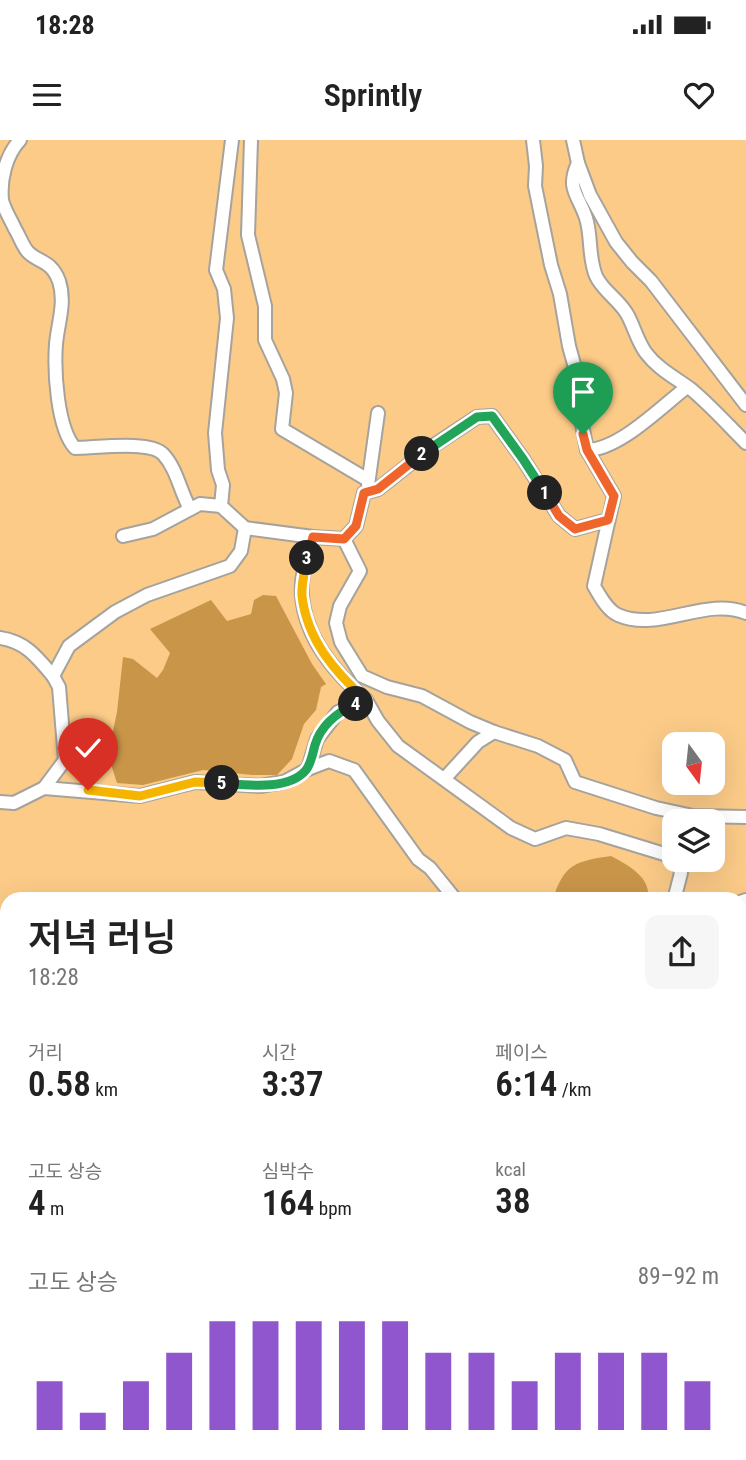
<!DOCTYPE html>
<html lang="ko">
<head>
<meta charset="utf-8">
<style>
	body { margin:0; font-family:"Roboto Condensed","Noto Sans KR",sans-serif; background:#f6f6f6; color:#222; height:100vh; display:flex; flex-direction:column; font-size:26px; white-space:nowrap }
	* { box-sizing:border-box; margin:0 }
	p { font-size:23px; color:#767676 }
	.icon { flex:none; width:38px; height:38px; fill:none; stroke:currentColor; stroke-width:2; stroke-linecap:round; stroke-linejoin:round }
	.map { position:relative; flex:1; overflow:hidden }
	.panel { position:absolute; left:0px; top:752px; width:747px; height:569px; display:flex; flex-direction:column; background:#fff; border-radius:21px 21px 0 0; box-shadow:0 7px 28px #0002 }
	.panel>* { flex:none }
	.needle { width:46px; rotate:165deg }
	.controls { position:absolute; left:662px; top:592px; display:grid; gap:14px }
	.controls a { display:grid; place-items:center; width:63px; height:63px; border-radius:14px; background:#fff; box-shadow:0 7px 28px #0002; font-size:35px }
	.pin { position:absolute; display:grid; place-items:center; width:60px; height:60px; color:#fff; margin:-72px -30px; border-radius:50% 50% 50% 0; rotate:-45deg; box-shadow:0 0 7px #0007 }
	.pin .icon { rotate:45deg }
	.km { position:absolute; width:35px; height:35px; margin:-18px; border-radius:50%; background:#222; color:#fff; font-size:19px; line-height:35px; text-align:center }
	.round { display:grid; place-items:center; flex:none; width:74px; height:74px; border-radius:14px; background:#f6f6f6 }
	.overview { display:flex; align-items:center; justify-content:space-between; height:119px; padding:0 28px }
	h1 { font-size:38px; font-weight:600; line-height:52px }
	.figures { display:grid; grid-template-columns:repeat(3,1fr); gap:10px; height:119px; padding:7px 28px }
	.figures div { display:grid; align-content:center }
	.figures b { font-size:35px; font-weight:600 }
	.figures small { font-size:19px; font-weight:400 }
	.figures p { font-size:19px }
	.chart { height:196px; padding:14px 28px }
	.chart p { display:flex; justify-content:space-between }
	.chart svg { width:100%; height:126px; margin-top:7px; stroke:#9056cd; stroke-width:6 }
	.status { display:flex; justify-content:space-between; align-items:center; height:49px; padding:0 35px; background:#fff; direction:ltr }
	.status svg { height:19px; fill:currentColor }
	header { display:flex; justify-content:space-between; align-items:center; height:91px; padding:0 28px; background:#fff; font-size:32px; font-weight:600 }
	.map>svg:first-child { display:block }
</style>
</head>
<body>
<div class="status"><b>18:28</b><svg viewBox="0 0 49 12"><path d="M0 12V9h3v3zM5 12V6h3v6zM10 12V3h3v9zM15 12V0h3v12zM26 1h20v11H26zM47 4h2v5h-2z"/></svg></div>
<header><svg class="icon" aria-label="menu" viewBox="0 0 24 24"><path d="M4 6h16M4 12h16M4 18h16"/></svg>Sprintly<svg class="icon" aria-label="heart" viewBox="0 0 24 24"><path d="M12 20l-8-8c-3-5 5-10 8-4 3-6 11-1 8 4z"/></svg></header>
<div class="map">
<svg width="746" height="1320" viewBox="0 0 746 1320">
	<rect width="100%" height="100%" fill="#f0ece6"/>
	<!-- green -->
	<path fill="#fccb88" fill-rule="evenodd" d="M0,0H746V1320H655L652,1314H740V760H7V776L0,775ZM674,604H712V642H674ZM674,681H712V719H674Z"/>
	<!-- water -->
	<g fill="#c99549">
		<polygon points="263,455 276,456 312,524 326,544 321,547 316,570 304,584 292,619 277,635 252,635 203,630 143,645 117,643 108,615 117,572 123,517 133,519 157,538 163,530 170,513 150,489 211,460 227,481 251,474 254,460"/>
		<path d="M611,716C628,725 651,737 648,759H553C564,724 576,721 611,716Z"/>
	</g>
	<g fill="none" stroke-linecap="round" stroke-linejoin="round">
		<defs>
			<g id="minor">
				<path d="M20,0C6,15 0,39 2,60C4,69 11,80 15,89C19,95 23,107 28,112C39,123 51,120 59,141C66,163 58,182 56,204C54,231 57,288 75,308C95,308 150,300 163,314C177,329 180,351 190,369"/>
				<polyline points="232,0 216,130 224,149 227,178 215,293 218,330 223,345 221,366 245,388 313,397"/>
				<polyline points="251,0 248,95 265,166 265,200 283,239 286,253 282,289 368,340"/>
				<path d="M533,0L536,26L535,46L551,125L560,154L569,206L582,253L581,279L587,310C619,310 661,267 687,247"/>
				<polyline points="573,0 578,23 590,55 616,102 632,122 651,141 746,265"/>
				<path d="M578,23C566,49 578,54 586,78C592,97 588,117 596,136C602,150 619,160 627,174C634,186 637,201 646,213C658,229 676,238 692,250C711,266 728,285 746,303"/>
				<path d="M587,310L614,356L594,446C600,456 607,470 618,475C659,493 706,456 746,473"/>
				<polyline points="368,345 378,273"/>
				<polyline points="123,396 153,389 200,364 221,366"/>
				<polyline points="344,399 356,386 364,353 378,349 430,308 477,277 492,276 523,319 559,376 575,389 608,380"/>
				<path d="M0,498C26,502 37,517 53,536"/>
				<path d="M366,560C335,532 306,500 302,456C300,437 308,415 313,397L344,399L360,431L340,466L336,483L341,502L362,536L387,547L422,556L470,582L494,592"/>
				<polyline points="308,629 317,599 338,572 366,560 378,581 398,606 511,688 535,699 566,688 599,694 674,717"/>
				<polyline points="445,638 478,602 494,592 538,606 565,620 575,642 656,668 693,676 746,677"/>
				<polyline points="44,648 65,620 59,547 53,536 69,506 115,472 147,455 230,426 241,411 245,388"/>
				<polyline points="0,662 14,663 44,648 140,656 195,642 260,646 284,642 308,629 329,621 354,630 418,719 430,728 456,760"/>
				<polyline points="674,760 681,733 677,719"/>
				<polyline points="740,762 746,760"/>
				<polyline points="740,781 746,783"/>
				<polyline points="740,933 746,938"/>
				<polyline points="740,1090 746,1095"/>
				<polyline points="0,1232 7,1228"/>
				<polyline points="0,1275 7,1279"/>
				<polyline points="171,1314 176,1320"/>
				<polyline points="35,1320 35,1314"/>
			</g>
			<g id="major">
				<polyline points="0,1198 7,1196"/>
				<polyline points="560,1314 563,1320"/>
			</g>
		</defs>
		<!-- minor casing -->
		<use href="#minor" stroke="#a6a29c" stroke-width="16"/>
		<!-- major casing -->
		<use href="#major" stroke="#a6a29c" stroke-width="18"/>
		<!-- minor -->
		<use href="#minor" stroke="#fff" stroke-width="12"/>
		<!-- major -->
		<use href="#major" stroke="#fff" stroke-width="14"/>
	</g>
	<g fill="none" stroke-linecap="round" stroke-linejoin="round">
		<defs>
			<polyline id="split-1" points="545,353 559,376 575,389 608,380 614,356 587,310 583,294"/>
			<polyline id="split-2" points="422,314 477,277 492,276 523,319 545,353"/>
			<polyline id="split-3" points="307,418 313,397 344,399 356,386 364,353 378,349 422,314"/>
			<path id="split-4" d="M307,418C305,430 301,444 302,456C307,500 335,532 366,560L356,564"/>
			<path id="split-5" d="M222,643C246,645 289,651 306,630C311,624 313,612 315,605C321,585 338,572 356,564"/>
			<polyline id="split-6" points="88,650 140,656 195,642 222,643"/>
		</defs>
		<!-- split-1 casing -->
		<use href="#split-1" stroke="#fff" stroke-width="14"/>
		<!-- split-2 casing -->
		<use href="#split-2" stroke="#fff" stroke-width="14"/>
		<!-- split-3 casing -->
		<use href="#split-3" stroke="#fff" stroke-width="14"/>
		<!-- split-4 casing -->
		<use href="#split-4" stroke="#fff" stroke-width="14"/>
		<!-- split-5 casing -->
		<use href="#split-5" stroke="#fff" stroke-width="14"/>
		<!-- split-6 casing -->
		<use href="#split-6" stroke="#fff" stroke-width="14"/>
		<!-- split-1 -->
		<use href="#split-1" stroke="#f0652b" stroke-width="9"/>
		<!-- split-2 -->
		<use href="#split-2" stroke="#22a559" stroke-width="9"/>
		<!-- split-3 -->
		<use href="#split-3" stroke="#f0652b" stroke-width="9"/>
		<!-- split-4 -->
		<use href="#split-4" stroke="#f5b400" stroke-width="9"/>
		<!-- split-5 -->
		<use href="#split-5" stroke="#22a559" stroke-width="9"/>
		<!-- split-6 -->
		<use href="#split-6" stroke="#f5b400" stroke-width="9"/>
	</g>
</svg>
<div class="controls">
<a><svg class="needle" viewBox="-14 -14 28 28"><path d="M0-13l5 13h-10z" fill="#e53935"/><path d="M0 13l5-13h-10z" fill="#767676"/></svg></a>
<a><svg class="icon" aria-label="layers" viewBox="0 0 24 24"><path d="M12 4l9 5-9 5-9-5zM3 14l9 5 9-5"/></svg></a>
</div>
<div class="pin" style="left:583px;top:294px;background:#1e9e55"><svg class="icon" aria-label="arrive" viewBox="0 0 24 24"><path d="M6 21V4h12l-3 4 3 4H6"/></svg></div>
<div class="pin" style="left:88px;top:650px;background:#d93025"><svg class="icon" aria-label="check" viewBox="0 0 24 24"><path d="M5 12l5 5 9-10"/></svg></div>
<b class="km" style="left:545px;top:353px">1</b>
<b class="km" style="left:422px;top:314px">2</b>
<b class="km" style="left:307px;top:418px">3</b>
<b class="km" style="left:356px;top:564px">4</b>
<b class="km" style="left:222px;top:643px">5</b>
<section class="panel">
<div class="overview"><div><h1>저녁 러닝</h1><p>18:28</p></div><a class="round"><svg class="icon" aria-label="share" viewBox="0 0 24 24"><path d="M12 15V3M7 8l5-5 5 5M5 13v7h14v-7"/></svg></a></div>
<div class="figures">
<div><p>거리</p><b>0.58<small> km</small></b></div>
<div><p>시간</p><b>3:37</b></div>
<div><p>페이스</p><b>6:14<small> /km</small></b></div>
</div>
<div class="figures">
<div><p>고도 상승</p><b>4<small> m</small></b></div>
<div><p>심박수</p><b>164<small> bpm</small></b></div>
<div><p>kcal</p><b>38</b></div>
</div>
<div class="chart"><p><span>고도 상승</span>89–92 m</p>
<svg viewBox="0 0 160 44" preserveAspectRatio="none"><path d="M5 44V27M15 44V38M25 44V27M35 44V17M45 44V6M55 44V6M65 44V6M75 44V6M85 44V6M95 44V17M105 44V17M115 44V27M125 44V17M135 44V17M145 44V17M155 44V27"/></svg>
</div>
</section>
</div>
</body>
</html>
